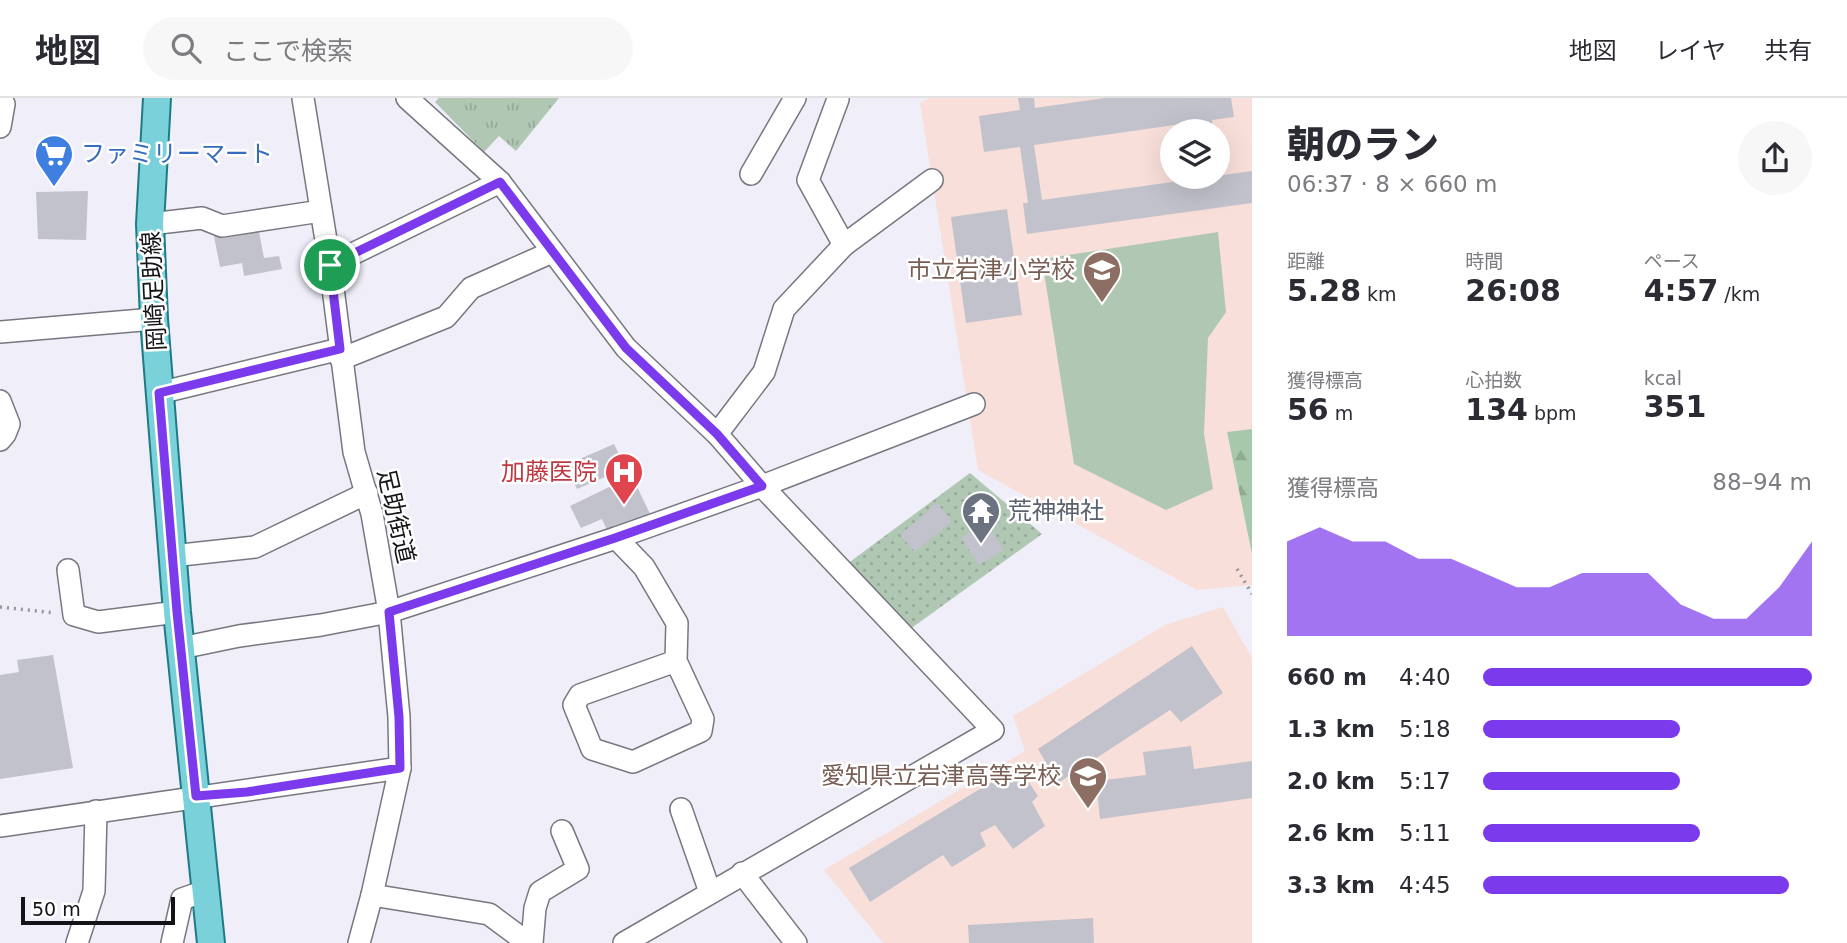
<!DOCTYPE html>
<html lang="ja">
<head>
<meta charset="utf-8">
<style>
	body { margin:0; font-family:"DejaVu Sans","Noto Sans JP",sans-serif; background:#f7f7f7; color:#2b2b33; height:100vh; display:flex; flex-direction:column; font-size:26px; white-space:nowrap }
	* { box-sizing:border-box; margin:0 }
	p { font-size:23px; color:#7c7c81 }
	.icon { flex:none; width:38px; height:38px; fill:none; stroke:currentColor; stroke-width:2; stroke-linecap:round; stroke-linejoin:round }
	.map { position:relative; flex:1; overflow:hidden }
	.sheet { display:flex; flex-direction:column; background:#fff; width:595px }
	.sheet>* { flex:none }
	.buttons { position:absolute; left:1160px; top:21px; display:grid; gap:14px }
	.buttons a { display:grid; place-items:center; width:70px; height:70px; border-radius:50%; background:#fff; box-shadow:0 7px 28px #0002; font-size:35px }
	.scale { position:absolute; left:21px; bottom:18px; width:154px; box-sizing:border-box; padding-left:7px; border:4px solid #141418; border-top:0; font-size:19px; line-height:24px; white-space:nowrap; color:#141418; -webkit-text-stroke:5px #fff; paint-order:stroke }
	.pin { position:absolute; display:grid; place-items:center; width:60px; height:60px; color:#fff; margin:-30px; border:4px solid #fff; border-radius:50%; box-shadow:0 2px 7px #0007 }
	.round { display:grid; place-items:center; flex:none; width:74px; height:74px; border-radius:37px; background:#f7f7f7 }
	.headline { display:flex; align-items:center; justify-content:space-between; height:119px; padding:0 35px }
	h1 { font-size:38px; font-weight:800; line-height:52px }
	.figures { display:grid; grid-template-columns:repeat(3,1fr); gap:10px; height:119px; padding:7px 35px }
	.figures div { display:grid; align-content:center }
	.figures b { font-size:30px; font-weight:800 }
	.figures small { font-size:19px; font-weight:400 }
	.figures p { font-size:19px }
	.chart { height:196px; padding:14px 35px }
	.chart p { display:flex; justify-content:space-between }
	.chart svg { width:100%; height:126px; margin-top:7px; fill:#7c3aed; opacity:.7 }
	ul { padding:0 35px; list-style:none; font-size:23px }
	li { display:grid; grid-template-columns:112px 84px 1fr; align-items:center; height:52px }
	li i { height:18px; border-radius:9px; background:#7c3aed }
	header { display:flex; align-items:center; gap:42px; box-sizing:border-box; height:98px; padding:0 35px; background:#fff; border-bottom:2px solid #e1e1e2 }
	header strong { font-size:33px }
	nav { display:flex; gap:38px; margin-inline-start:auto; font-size:24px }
	.search { width:490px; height:63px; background:#f7f7f7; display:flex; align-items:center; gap:18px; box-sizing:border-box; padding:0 24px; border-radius:38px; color:#7c7c81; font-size:26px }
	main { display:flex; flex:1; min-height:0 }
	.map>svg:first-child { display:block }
</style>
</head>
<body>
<header>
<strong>地図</strong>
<div class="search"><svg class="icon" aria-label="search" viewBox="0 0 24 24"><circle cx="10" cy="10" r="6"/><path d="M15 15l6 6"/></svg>ここで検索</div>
<nav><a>地図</a><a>レイヤ</a><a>共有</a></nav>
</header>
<main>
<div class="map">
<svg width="1252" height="845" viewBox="0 0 1252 845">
	<defs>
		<pattern id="grass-tufts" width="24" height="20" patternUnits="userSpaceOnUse" patternTransform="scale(1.75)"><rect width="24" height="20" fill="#b0c7b3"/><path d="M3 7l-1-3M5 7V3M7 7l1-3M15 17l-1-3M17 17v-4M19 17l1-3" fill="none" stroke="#96aa99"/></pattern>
		<pattern id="forest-firs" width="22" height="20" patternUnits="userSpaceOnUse" patternTransform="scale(1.75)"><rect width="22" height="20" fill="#a7c8ab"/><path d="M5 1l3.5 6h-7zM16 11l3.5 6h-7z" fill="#8fab92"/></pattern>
		<pattern id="garden-dots" width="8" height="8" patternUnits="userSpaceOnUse" patternTransform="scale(1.75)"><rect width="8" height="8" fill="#b0c7b3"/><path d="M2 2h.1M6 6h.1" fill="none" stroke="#96aa99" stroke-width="1.8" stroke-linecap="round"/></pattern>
	</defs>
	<rect width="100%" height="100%" fill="#efeef9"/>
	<!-- education -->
	<g fill="#f9dfd9" fill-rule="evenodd">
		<path d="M930,0H1252V331L1227,335L1252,456V487L1197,492L978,372L920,5ZM1172,33H1218V79H1172Z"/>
		<polygon points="1223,509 1252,560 1252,845 883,845 824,772 1025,653 1013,618 1165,527"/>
	</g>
	<!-- grass -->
	<polygon fill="url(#grass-tufts)" points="439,0 559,0 516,53 499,38 484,54 435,4"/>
	<!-- forest -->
	<polygon fill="url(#forest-firs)" points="1252,331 1252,456 1227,334"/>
	<!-- garden -->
	<polygon fill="url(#garden-dots)" points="970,375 1042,436 906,534 847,466"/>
	<!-- pitch -->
	<polygon fill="#b0c7b3" points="1218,134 1226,214 1208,240 1204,336 1213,391 1166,412 1074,366 1042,161"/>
	<!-- building -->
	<g fill="#c2c2cc">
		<polygon points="1018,0 1034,0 1035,10 1105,0 1231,0 1234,19 1212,22 1213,33 1197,33 1196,24 1034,47 1042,102 1252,73 1252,105 1027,136 1023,105 1028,105 1020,49 984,54 979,18 1020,12"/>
		<polygon points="88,93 86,142 38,141 36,94"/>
		<polygon points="1007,111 1022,217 966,225 951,119"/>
		<polygon points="258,129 264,160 279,158 282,171 244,178 242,165 220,169 214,138"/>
		<polygon points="614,346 626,370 577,391 566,367"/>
		<polygon points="632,378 650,416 609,436 602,421 581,430 570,408"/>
		<polygon points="937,405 952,423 915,454 900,437"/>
		<polygon points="986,424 1004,452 979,467 961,440"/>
		<polygon points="1192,548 1223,595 1181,624 1170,612 1058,685 1038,651"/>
		<polygon points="53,557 73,670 0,681 0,577 19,574 17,562"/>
		<polygon points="1191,648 1194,671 1252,663 1252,700 1100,721 1096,683 1146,677 1143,654"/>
		<polygon points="1018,668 1038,698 1032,704 1045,728 1013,751 995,727 980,735 986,748 952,769 943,757 870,804 849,770"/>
		<polygon points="1093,820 1094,845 969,845 968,827"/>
	</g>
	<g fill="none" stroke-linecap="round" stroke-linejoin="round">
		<defs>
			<g id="minor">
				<polyline points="303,0 330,167 354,354 372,416 389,514 399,619 400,670 372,797 359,845"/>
				<polyline points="407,0 500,84 626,250 717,336 762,388 993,632 624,845"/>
				<polyline points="838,1 808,82 844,147 932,82"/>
				<polyline points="0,6 4,6 0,29"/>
				<polyline points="751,76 795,0"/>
				<polyline points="150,126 202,120 222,128 321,113"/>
				<polyline points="330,167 500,84"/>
				<polyline points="0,234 154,221"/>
				<polyline points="341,261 446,219 471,190 552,154"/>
				<polyline points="159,295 340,251"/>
				<polyline points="0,303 9,326 5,336 0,342"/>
				<polyline points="717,336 764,274 784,211 844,147"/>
				<polyline points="616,440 644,469 677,525 676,563 703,621 701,633 633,664 592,651 574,607 580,597 676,563"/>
				<polyline points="172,458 255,449 367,395"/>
				<polyline points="68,472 74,517 98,524 177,514"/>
				<polyline points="181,550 239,538 321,527 389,514 616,440 762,388 974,306"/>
				<polyline points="681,711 710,794"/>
				<polyline points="0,728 400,670"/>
				<polyline points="742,775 796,845"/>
				<polyline points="372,797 489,816 528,845"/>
				<polyline points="77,845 94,793 96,713"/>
				<polyline points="172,845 182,801 205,793"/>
				<polyline points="532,845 535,810 540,794 578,771 562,733"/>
			</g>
			<polyline id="major" points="157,0 150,126 154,221 177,514 211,845"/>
		</defs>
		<!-- minor casing -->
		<use href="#minor" stroke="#777780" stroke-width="24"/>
		<!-- major casing -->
		<use href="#major" stroke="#1e7b85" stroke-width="30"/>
		<!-- path -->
		<g stroke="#95949c" stroke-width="3.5" stroke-dasharray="2 5" stroke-linecap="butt">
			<polyline points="1237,471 1252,496"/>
			<polyline points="0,509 55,515"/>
		</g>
		<!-- minor -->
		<use href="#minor" stroke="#fff" stroke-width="21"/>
		<!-- major -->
		<use href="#major" stroke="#7bd1d9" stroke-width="26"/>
	</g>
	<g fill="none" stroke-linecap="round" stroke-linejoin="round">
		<defs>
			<polygon id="route" points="500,84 626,250 717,336 762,388 615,440 389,514 399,619 400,670 247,694 196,698 177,514 159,295 340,251 330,167"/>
		</defs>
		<!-- route casing -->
		<use href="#route" stroke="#fff" stroke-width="14"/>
		<!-- route -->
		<use href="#route" stroke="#7c3aed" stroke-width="9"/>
	</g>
	<!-- icons -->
	<defs>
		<symbol id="supermarket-pin" viewBox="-11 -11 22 30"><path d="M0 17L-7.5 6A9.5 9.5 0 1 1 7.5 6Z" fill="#3f7fe0" stroke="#fff"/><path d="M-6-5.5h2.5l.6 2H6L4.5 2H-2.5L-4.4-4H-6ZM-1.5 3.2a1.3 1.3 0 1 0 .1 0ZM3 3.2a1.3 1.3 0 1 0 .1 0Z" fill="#fff"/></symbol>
		<symbol id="school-pin" viewBox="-11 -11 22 30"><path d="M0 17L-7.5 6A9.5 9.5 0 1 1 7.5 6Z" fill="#8d6e63" stroke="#fff"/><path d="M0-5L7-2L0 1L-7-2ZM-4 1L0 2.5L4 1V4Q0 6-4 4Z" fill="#fff"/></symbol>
		<symbol id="hospital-pin" viewBox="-11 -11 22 30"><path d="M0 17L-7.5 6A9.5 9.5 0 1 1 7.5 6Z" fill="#e0444e" stroke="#fff"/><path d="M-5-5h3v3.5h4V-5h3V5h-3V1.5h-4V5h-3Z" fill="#fff"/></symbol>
		<symbol id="temple-pin" viewBox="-11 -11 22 30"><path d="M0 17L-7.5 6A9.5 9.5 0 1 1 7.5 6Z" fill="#6b7280" stroke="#fff"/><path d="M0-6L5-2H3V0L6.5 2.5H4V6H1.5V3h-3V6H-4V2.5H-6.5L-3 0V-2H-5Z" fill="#fff"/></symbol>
	</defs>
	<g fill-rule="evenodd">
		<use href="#supermarket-pin" x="32" y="34" width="44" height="60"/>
		<use href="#school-pin" x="1080" y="150" width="44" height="60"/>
		<use href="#hospital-pin" x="602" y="352" width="44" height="60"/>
		<use href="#temple-pin" x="959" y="391" width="44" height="60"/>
		<use href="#school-pin" x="1066" y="656" width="44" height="60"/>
	</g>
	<g text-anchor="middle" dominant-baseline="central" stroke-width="5" stroke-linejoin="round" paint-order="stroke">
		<!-- shop labels -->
		<g font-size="24" fill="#366cbe" stroke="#fff" text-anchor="start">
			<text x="81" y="56">ファミリーマート</text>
		</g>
		<!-- education labels -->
		<g font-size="24" fill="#785e54" stroke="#fff" text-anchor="end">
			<text x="1075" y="172">市立岩津小学校</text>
			<text x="1061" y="678">愛知県立岩津高等学校</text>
		</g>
		<!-- street labels -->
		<g font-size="24" fill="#141418" stroke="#fff">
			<text transform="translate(154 193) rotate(-93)">岡崎足助線</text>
			<text transform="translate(396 418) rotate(77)">足助街道</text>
		</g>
		<!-- health labels -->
		<g font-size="24" fill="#be3a42" stroke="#fff" text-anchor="end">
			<text x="597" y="374">加藤医院</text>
		</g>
		<!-- worship labels -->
		<g font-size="24" fill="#5b616d" stroke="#fff" text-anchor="start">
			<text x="1008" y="413">荒神神社</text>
		</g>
	</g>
</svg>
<div class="buttons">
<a><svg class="icon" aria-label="layers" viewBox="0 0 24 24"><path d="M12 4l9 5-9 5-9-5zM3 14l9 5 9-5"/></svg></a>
</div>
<div class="scale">50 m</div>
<div class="pin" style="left:330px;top:167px;background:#1e9e55"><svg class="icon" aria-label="arrive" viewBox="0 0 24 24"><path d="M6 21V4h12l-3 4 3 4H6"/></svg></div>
</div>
<section class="sheet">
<div class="headline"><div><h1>朝のラン</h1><p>06:37 · 8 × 660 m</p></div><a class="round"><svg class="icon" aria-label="share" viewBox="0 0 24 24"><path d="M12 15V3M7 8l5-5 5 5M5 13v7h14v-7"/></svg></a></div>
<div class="figures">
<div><p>距離</p><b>5.28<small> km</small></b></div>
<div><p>時間</p><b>26:08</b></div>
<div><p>ペース</p><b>4:57<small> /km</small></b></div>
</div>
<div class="figures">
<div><p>獲得標高</p><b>56<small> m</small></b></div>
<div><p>心拍数</p><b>134<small> bpm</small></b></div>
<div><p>kcal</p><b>351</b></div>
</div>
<div class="chart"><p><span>獲得標高</span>88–94 m</p>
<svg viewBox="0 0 160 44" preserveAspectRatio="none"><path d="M0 44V11L10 6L20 11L30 11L40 17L50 17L60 22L70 27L80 27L90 22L100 22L110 22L120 33L130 38L140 38L150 27L160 11V44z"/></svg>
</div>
<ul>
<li><b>660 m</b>4:40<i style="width:100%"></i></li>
<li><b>1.3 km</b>5:18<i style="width:60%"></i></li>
<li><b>2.0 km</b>5:17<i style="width:60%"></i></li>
<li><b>2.6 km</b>5:11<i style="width:66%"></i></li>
<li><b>3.3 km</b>4:45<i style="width:93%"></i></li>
</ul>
</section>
</main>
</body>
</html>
